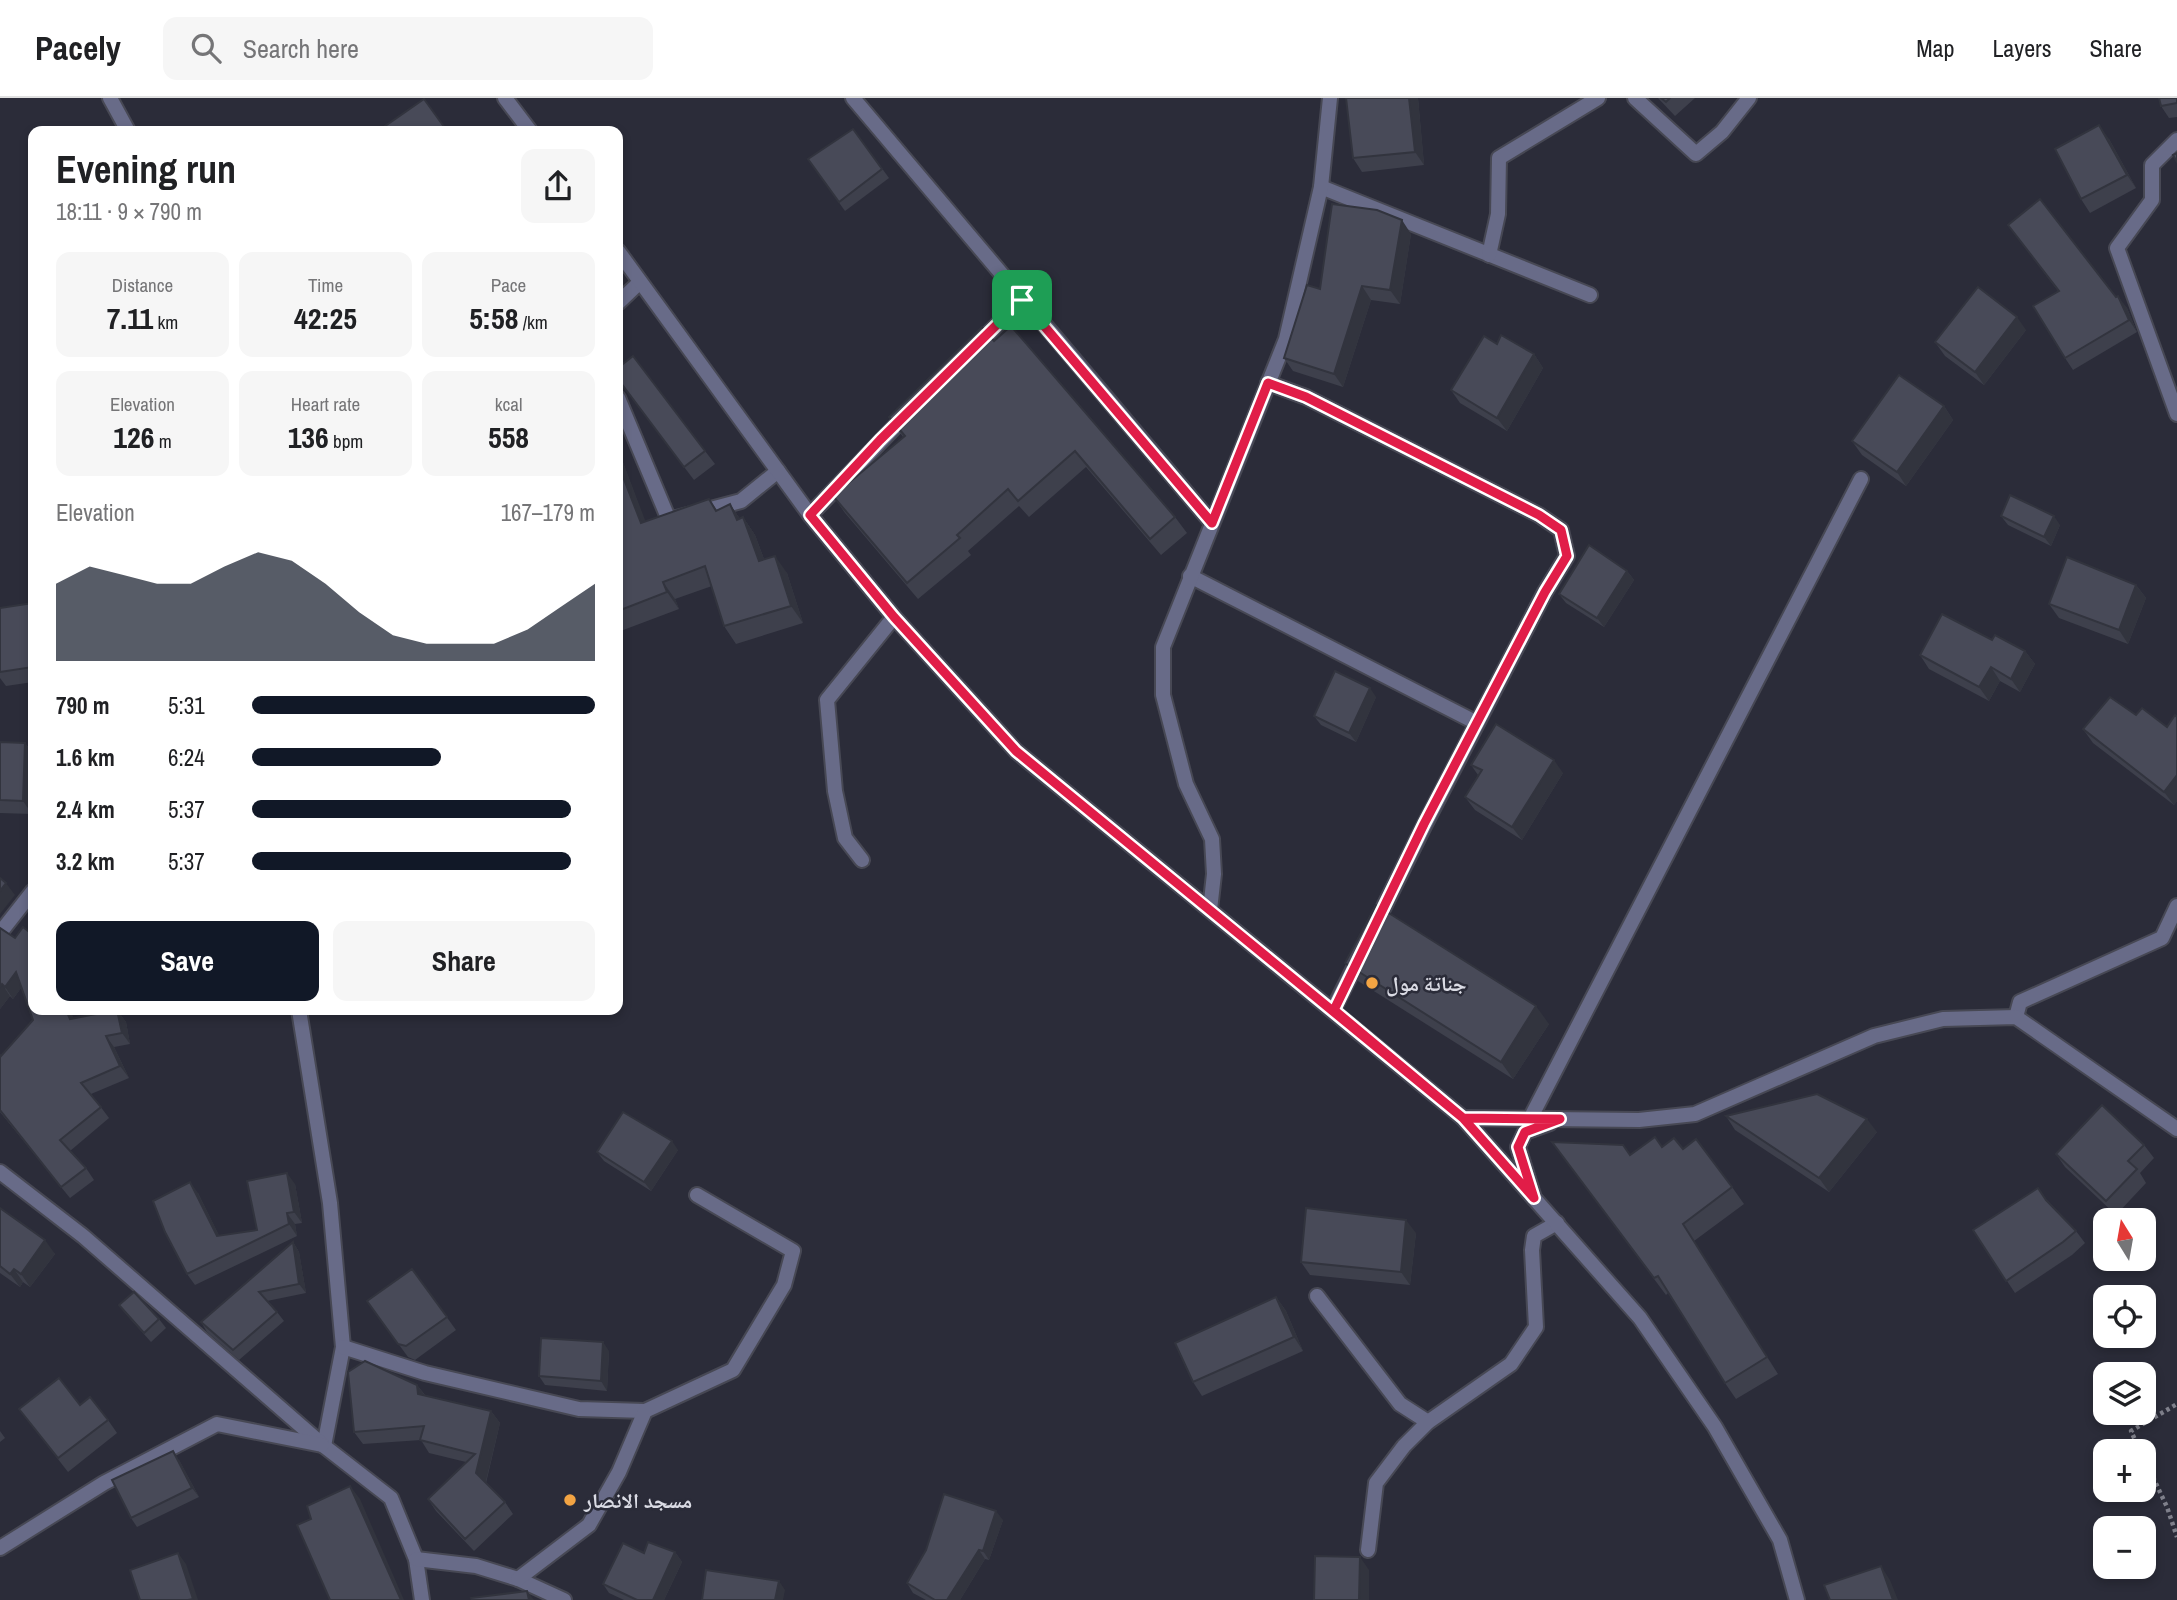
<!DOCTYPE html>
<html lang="en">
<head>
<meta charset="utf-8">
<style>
	body { margin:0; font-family:"Archivo Narrow","Noto Naskh Arabic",sans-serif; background:#f6f6f6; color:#202124; height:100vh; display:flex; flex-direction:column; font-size:26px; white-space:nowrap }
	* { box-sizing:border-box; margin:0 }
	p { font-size:23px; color:#757577 }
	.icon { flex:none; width:38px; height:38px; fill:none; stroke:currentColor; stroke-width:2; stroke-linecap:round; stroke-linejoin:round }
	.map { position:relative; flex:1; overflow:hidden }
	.sheet { position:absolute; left:28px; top:28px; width:595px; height:889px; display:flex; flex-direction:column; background:#fff; border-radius:14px; box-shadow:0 4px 10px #0003 }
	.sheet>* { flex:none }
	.needle { width:46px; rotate:349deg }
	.buttons { position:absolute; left:2093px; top:1110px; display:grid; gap:14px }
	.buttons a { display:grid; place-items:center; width:63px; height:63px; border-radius:14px; background:#fff; box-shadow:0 4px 10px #0003; font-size:35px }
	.pin { position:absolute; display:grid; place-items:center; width:60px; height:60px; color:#fff; margin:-30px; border-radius:14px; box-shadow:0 4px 10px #0006 }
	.round { display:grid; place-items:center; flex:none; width:74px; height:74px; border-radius:14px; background:#f6f6f6 }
	.summary { display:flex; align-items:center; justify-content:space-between; height:119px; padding:0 28px }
	h1 { font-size:38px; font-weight:800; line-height:52px }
	.figures { display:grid; grid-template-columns:repeat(3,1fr); gap:10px; height:119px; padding:7px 28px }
	.figures div { display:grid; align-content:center; border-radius:14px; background:#f6f6f6; text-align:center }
	.figures b { font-size:30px; font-weight:800 }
	.figures small { font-size:19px; font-weight:400 }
	.figures p { font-size:19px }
	.chart { height:196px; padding:14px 28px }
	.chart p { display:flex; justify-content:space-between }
	.chart svg { width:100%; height:126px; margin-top:7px; fill:#111827; opacity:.7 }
	.action { display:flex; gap:14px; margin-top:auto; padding:14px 28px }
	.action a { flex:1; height:80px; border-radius:14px; background:#111827; color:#fff; font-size:28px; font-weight:800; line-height:80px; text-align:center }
	.action a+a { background:#f6f6f6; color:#202124 }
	ul { padding:0 28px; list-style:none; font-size:23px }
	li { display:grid; grid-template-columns:112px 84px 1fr; align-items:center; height:52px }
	li i { height:18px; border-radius:9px; background:#111827 }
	header { display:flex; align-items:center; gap:42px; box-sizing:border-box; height:98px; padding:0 35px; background:#fff; border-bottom:2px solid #e0e0e0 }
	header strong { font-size:33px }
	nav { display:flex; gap:38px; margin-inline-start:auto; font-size:24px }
	.search { width:490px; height:63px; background:#f6f6f6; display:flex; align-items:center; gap:18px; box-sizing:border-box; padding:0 24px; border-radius:14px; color:#757577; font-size:26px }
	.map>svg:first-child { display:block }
</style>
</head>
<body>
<header>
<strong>Pacely</strong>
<div class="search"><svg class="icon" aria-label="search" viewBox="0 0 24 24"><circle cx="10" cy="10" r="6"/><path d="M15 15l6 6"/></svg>Search here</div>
<nav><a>Map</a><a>Layers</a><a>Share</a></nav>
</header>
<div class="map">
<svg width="2177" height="1502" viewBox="0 0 2177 1502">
	<rect width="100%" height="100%" fill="#2b2c39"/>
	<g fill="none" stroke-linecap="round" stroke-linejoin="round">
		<defs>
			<g id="service">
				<polyline points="618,205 640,184"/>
				<polyline points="975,249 1022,202"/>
				<polyline points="618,300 669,422 741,403 778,373"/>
				<polyline points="810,417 909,314"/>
			</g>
			<g id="minor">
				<polyline points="110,0 128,33"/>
				<polyline points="853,0 1212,425"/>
				<polyline points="1635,0 1696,56 1722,34 1749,0"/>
				<polyline points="2177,42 2152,67 2152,102 2117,150 2177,316"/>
				<polyline points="1321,89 1590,197"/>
				<polyline points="1489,157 1498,116 1499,60 1598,0"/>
				<polyline points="1268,285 1306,299 1539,417 1561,432 1567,458 1545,494 1425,726 1374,829"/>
				<polyline points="1190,478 1477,625"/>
				<polyline points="862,762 845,740 835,693 827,602 894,519"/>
				<polyline points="0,835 33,793"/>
				<polyline points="299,912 330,1105 343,1249 324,1348"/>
				<polyline points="1333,912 1359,860"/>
				<polyline points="2016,919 2020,904 2162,840 2177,808"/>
				<polyline points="1463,1020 1639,1022 1695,1016 1874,938 1943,921 2016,919 2177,1031"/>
				<polyline points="1530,1021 1861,381"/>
				<polyline points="0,1074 83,1138 324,1348 391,1400 416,1461 422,1502"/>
				<polyline points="1534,1100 1518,1049 1525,1034 1550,1025"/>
				<polyline points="1317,1198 1400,1306 1428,1324"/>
				<polyline points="343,1249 425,1275 579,1311 645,1313"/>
				<polyline points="0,1450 104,1385 217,1326 322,1347"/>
				<polyline points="1368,1452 1376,1385 1404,1348 1428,1324 1511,1266 1536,1229 1532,1152 1534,1138 1557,1125"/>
				<polyline points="416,1461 476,1468 518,1481 564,1502"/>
				<polyline points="518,1481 589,1427 619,1374 645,1313 733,1272 784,1187 793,1153 697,1097"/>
			</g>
			<g id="tertiary">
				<polyline points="505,0 530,33"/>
				<polyline points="618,153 810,417 894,519 1016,653 1463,1020 1640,1220 1715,1329 1780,1442 1797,1502"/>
				<polyline points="1210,812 1214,776 1212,741 1186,686 1163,597 1163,549 1286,241 1321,89 1330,0"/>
			</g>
		</defs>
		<!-- service casing -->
		<use href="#service" stroke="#474854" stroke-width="18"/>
		<!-- minor casing -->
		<use href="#minor" stroke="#474854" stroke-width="18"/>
		<!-- tertiary casing -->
		<use href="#tertiary" stroke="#474854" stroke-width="18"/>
		<!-- path -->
		<g stroke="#7f808b" stroke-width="4.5" stroke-dasharray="3.5 3.5" stroke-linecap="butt">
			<polyline points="2140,1353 2131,1333 2177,1306"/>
			<polyline points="2144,1360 2167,1409 2177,1439"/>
		</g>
		<!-- service -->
		<use href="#service" stroke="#686b88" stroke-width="14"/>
		<!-- minor -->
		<use href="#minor" stroke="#686b88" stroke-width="14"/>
		<!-- tertiary -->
		<use href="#tertiary" stroke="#686b88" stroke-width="14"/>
	</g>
	<!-- wall -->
	<g fill="#3e404c">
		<polygon points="1346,0 1418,0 1424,67 1362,74 1353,60"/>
		<polygon points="1658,0 1695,0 1675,18"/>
		<polygon points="2177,0 2177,19 2169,20 2161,8"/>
		<polygon points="853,31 889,80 845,113 808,61"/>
		<polygon points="2109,41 2136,90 2090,115 2081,101"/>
		<polygon points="2008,127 2116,199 2127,210 2137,234 2073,272 2065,260 2058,193"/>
		<polygon points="1411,136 1400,206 1371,202 1343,289 1293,273 1284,260 1320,191"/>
		<polygon points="2026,232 1984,287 1945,258 1935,244"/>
		<polygon points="994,243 1175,419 1187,435 1161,457 1086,369 1029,419 1019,408 968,453 971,457 918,501 845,415 833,398 903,339 889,319"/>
		<polygon points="1497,246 1534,256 1543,270 1507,333 1460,305 1451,292"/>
		<polygon points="618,282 705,353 715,366 694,382"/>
		<polygon points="1944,308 1953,322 1906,388 1862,357 1852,343"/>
		<polygon points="618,351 645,424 709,401 717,412 730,406 740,421 743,419 755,437 764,461 787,475 803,525 736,546 724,528 712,488 675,501 679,511 618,534"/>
		<polygon points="2001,418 2060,427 2051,448 2008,427"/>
		<polygon points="1627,473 1634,482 1604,529 1566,505 1559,496"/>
		<polygon points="2136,487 2146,500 2128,546 2059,520 2049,506"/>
		<polygon points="33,505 33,584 6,588 0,580 0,510"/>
		<polygon points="2025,553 2035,566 2020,594 2000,583 1989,603 1929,571 1920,557"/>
		<polygon points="1376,599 1356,644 1321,627 1314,618"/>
		<polygon points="2136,617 2167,629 2177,619 2177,703 2174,707 2093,645 2083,631"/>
		<polygon points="0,644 25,645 33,656 32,716 0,715"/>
		<polygon points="1471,667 1563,675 1522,742 1475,712 1465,699 1478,677"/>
		<polygon points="0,830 33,912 70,912 73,920 117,912 126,924 130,946 114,949 129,980 91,996 109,1020 70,1053 86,1070 94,1082 70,1100 0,1014 0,957 1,958 33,922 21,890 13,901 10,898 0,911"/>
		<polygon points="1345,865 1549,926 1513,981 1358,883"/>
		<polygon points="1726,1018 1877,1034 1829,1094 1735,1032"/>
		<polygon points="1552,1044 1630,1057 1662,1049 1732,1089 1744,1106 1694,1143 1778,1276 1736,1301 1725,1285 1668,1195 1666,1197"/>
		<polygon points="2144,1047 2154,1060 2140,1075 2146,1085 2116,1117 2065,1069 2056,1056"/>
		<polygon points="678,1052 651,1093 604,1063 597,1054"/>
		<polygon points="295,1086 302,1125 295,1126 297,1138 195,1187 187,1176 198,1095 219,1138 257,1132"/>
		<polygon points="2047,1103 2076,1133 2085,1145 2072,1157 2015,1195 1973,1132"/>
		<polygon points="0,1110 55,1156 30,1189 23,1184 20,1189 0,1175"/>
		<polygon points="1416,1135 1410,1187 1310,1177 1301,1164"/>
		<polygon points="293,1144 299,1154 306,1195 267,1203 277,1214 284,1223 239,1262 207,1234 201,1224"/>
		<polygon points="412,1171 456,1232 415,1262 408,1259 367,1203"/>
		<polygon points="1276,1199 1286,1213 1303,1253 1202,1298 1193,1284"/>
		<polygon points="119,1207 159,1221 166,1230 151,1244 126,1216"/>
		<polygon points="609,1253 607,1293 545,1287 539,1278"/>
		<polygon points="417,1287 425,1297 491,1313 500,1325 486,1385 505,1404 513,1416 474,1453 436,1413 428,1401 466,1364 429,1355 421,1342 363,1346 354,1334"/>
		<polygon points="19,1311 108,1322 117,1335 68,1374"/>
		<polygon points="0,1333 5,1340 0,1344"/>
		<polygon points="179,1362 199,1399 137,1429 131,1420"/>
		<polygon points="1003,1422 989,1462 985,1461 960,1502 926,1502 913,1495 907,1485"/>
		<polygon points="675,1454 682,1464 664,1502 624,1502 609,1495 603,1486 644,1455"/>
	</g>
	<!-- shaded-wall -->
	<g fill="#32343e">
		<polygon points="1409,0 1418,0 1424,67 1415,54"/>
		<polygon points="2099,27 2109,41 2136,90 2127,77"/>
		<polygon points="1402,122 1411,136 1400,206 1390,192"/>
		<polygon points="1362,188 1371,202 1343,289 1334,276"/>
		<polygon points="2118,198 2127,210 2137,234 2129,222"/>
		<polygon points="2017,219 2026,232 1984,287 1975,274"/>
		<polygon points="1534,256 1543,270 1507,333 1497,320"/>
		<polygon points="1944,308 1953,322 1906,388 1897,374"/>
		<polygon points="618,351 653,443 641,425 618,366"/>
		<polygon points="730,406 742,424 737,422"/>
		<polygon points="2054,418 2060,427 2051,448 2044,439"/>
		<polygon points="743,419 755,437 771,480 759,463"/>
		<polygon points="775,458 787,475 803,525 791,508"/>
		<polygon points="1627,473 1634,482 1604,529 1597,520"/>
		<polygon points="663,484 675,501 679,511 667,494"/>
		<polygon points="2136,487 2146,500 2128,546 2119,532"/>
		<polygon points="2025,553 2035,566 2020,594 2011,581"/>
		<polygon points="1991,569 2000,583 1989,603 1979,589"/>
		<polygon points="1370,590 1376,599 1356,644 1349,635"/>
		<polygon points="25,645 33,656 32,716 23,703"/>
		<polygon points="1554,662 1563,675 1522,742 1512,729"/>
		<polygon points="2177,677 2177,703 2174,707 2164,694"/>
		<polygon points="6,785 15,797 0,816 0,793"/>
		<polygon points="16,874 24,886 13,901 5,889"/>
		<polygon points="2,886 10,898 0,911 0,889"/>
		<polygon points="1536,908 1549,926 1513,981 1501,964"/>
		<polygon points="66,912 70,912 71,913 78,933 70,921"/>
		<polygon points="117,912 126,924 130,946 122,935"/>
		<polygon points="106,938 114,949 129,980 120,968"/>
		<polygon points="1867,1021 1877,1034 1829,1094 1819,1080"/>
		<polygon points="672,1043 678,1052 651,1093 644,1084"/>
		<polygon points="287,1075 295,1086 302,1125 294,1114"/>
		<polygon points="190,1084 198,1095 225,1149 217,1138"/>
		<polygon points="287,1115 295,1126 297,1138 289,1126"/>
		<polygon points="1406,1122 1416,1135 1410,1187 1401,1174"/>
		<polygon points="1683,1126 1694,1143 1778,1276 1767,1259"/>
		<polygon points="45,1142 55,1156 30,1189 21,1176"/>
		<polygon points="293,1144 299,1154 306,1195 299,1186"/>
		<polygon points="14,1171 23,1184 20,1189 10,1176"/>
		<polygon points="1276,1199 1286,1213 1303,1253 1294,1239"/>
		<polygon points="603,1244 609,1253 607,1293 601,1283"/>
		<polygon points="417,1287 426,1299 418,1296"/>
		<polygon points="491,1313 500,1325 485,1387 476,1375"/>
		<polygon points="173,1353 179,1362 199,1399 192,1390"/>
		<polygon points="350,1388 360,1401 404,1502 401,1502"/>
		<polygon points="996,1413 1003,1422 989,1462 983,1453"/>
		<polygon points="979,1452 985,1461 960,1502 947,1502"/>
		<polygon points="675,1454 682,1464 664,1502 653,1502"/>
		<polygon points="178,1455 186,1466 198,1502 194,1502 193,1501"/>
		<polygon points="1360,1459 1369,1472 1369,1502 1359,1502"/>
		<polygon points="1881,1468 1890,1482 1898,1502 1893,1502"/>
		<polygon points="779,1483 785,1492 783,1502 775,1502"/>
		<polygon points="527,1493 534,1502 529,1502"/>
	</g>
	<!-- building -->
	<g fill="#484a58" stroke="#32343e" stroke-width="2">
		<polygon points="1346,0 1409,0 1415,54 1353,60"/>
		<polygon points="1661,0 1670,0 1666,4"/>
		<polygon points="2159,0 2177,0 2177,5 2161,8"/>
		<polygon points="424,1 447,33 383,33 381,31"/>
		<polygon points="2099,27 2127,77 2081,101 2055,51"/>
		<polygon points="853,31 882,71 839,104 808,61"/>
		<polygon points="2177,55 2177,64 2173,57"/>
		<polygon points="2040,101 2116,199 2118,198 2129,222 2065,260 2033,208 2059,193 2008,127"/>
		<polygon points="1332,106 1377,112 1402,122 1390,192 1362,188 1334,276 1284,260 1307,187 1320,191"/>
		<polygon points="1978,189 2017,219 1975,274 1935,244"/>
		<polygon points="1011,228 1175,419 1150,441 1075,353 1018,403 1008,391 957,437 960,440 907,485 833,398 905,338 889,319 982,229 994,243"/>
		<polygon points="1501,237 1534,256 1497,320 1451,292 1484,238 1497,246"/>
		<polygon points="633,258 705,353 684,369 618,281 618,270"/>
		<polygon points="1899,277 1944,308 1897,374 1852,343"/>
		<polygon points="618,366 641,425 709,401 716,413 730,406 737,422 743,419 759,463 775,458 791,508 724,528 705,468 663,484 667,494 618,513"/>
		<polygon points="2010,397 2054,418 2044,439 2001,418"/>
		<polygon points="1589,447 1627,473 1597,520 1559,496"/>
		<polygon points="2067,459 2136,487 2119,532 2049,506"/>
		<polygon points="33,505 33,569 0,574 0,510"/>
		<polygon points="1942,516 1992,542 1995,537 2025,553 2011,581 1991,569 1979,589 1920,557"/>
		<polygon points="1335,573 1370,590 1349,635 1314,618"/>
		<polygon points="2110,599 2136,617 2142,610 2167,629 2175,617 2177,619 2177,677 2164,694 2083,631"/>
		<polygon points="1496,626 1554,662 1512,729 1465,699 1482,672 1471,667"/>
		<polygon points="0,644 25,645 23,703 0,702"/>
		<polygon points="0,780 6,785 0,793"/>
		<polygon points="1376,807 1536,908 1501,964 1345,865"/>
		<polygon points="23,829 33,837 33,849 31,852 33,859 33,912 66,912 70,921 117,912 122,935 106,938 120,968 81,985 101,1009 60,1042 86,1070 61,1089 0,1012 0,957 1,958 33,922 16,874 5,889 2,886 0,889 0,830 15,840"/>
		<polygon points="1817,996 1867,1021 1819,1080 1726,1018"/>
		<polygon points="2102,1007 2144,1047 2128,1063 2137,1071 2106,1103 2056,1056"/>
		<polygon points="623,1014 672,1043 644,1084 597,1054"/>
		<polygon points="1655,1039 1662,1049 1674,1040 1683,1051 1696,1041 1732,1089 1683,1126 1767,1259 1725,1285 1658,1178 1654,1180 1552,1044 1623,1047 1630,1057"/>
		<polygon points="287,1075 294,1114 287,1115 289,1126 187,1176 165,1134 153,1103 190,1084 217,1138 257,1132 247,1083"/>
		<polygon points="2038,1090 2046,1102 2076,1133 2063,1144 2006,1183 1973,1132"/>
		<polygon points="0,1110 45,1142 21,1176 14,1171 10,1176 0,1168"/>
		<polygon points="1306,1110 1406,1122 1401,1174 1301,1164"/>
		<polygon points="293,1144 299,1186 259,1194 277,1214 233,1252 201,1224"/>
		<polygon points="412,1171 447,1219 406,1248 398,1246 367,1203"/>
		<polygon points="134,1194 159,1221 144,1235 119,1207"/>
		<polygon points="1276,1199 1294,1239 1193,1284 1175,1245"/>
		<polygon points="541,1240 603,1244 601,1283 539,1278"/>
		<polygon points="365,1263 417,1287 418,1296 491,1313 476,1375 505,1404 465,1441 428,1401 475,1356 420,1342 424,1328 354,1334 348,1274"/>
		<polygon points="59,1280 80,1307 90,1299 108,1322 58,1360 19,1311"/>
		<polygon points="173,1353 192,1390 131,1420 112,1382"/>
		<polygon points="350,1388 401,1502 330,1502 297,1427 311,1421 307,1408"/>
		<polygon points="944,1396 996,1413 983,1453 979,1452 947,1502 935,1502 907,1485 926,1452"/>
		<polygon points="648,1444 675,1454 653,1502 637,1502 603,1486 623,1445 644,1455"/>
		<polygon points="178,1455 193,1501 188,1502 140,1502 130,1472"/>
		<polygon points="1315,1458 1360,1459 1359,1502 1314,1502"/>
		<polygon points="1881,1468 1893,1502 1830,1502 1824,1487"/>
		<polygon points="706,1472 779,1483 775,1502 702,1502"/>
		<polygon points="527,1493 529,1502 472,1502 471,1500"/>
	</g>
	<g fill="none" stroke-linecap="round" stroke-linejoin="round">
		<defs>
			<polyline id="route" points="1022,202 880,342 810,417 894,519 1016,653 1463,1020 1534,1100 1518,1049 1525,1034 1560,1021 1463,1020 1334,912 1424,726 1545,494 1567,458 1561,432 1539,417 1306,299 1268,285 1212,425 1022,202"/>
		</defs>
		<!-- route casing -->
		<use href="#route" stroke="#fff" stroke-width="14"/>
		<!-- route -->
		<use href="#route" stroke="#e11d48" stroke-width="9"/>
	</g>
	<!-- markers -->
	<g fill="#f3a443" stroke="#2b2c39" stroke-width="2.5">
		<circle cx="1372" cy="885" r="7"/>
		<circle cx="570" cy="1402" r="7"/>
	</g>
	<g text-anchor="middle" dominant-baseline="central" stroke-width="5" stroke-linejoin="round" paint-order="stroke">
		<!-- poi labels -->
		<g font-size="21" font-weight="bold" fill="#dadbe4" stroke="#2b2c39" text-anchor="start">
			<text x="1386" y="885">جناتة مول</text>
			<text x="584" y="1402">مسجد الانصار</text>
		</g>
	</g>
</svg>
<div class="buttons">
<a><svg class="needle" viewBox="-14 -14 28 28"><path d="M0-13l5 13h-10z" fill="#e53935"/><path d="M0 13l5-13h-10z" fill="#757577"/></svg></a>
<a><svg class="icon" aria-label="locate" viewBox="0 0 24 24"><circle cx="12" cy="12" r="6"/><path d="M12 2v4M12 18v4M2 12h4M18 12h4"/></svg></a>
<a><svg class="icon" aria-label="layers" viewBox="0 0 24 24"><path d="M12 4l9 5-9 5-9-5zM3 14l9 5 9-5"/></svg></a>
<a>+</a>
<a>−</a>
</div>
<div class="pin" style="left:1022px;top:202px;background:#1e9e55"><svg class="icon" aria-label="arrive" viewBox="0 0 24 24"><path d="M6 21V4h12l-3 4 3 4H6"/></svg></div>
<section class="sheet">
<div class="summary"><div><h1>Evening run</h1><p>18:11 · 9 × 790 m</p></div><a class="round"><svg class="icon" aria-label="share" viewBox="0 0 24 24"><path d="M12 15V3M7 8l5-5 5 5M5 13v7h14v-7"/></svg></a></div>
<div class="figures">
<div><p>Distance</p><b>7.11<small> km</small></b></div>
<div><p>Time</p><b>42:25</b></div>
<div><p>Pace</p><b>5:58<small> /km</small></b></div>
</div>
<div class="figures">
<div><p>Elevation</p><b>126<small> m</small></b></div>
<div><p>Heart rate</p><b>136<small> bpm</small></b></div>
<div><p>kcal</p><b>558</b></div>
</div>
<div class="chart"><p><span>Elevation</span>167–179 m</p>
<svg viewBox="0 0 160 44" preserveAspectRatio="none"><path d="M0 44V17L10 11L20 14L30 17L40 17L50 11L60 6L70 9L80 17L90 27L100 35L110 38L120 38L130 38L140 33L150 25L160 17V44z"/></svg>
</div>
<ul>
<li><b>790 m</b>5:31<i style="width:100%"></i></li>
<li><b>1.6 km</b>6:24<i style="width:55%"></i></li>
<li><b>2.4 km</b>5:37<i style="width:93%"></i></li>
<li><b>3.2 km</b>5:37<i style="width:93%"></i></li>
</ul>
<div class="action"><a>Save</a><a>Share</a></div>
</section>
</div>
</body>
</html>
